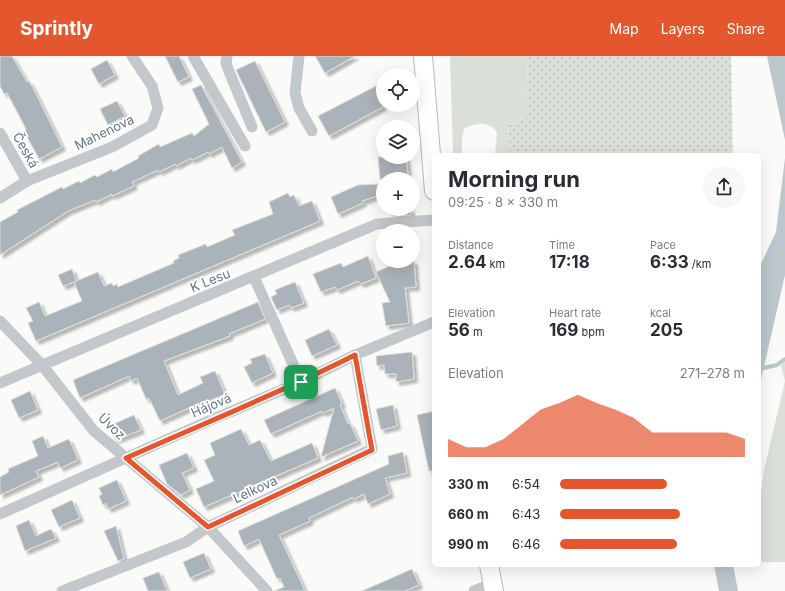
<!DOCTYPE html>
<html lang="en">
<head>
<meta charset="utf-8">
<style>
	body { margin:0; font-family:Inter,sans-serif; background:#f7f7f7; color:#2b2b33; height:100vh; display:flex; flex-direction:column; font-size:15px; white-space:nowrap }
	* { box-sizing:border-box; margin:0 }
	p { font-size:13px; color:#7c7c81 }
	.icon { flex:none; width:22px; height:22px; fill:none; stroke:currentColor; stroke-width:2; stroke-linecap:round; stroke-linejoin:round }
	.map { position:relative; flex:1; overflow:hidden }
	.side { position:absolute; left:432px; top:97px; width:329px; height:414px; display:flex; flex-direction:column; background:#fff; border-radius:6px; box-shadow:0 4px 16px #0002 }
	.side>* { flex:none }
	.tools { position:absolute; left:376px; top:12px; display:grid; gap:8px }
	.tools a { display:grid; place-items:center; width:44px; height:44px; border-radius:50%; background:#fff; box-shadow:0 4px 16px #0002; font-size:20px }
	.pin { position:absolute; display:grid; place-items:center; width:34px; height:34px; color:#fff; margin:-17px; border-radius:8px; box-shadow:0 2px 6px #0006 }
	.round { display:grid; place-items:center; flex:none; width:42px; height:42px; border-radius:21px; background:#f7f7f7 }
	.overview { display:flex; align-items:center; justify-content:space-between; height:68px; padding:0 16px }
	h1 { font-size:22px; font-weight:700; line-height:30px }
	.metrics { display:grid; grid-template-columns:repeat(3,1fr); gap:6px; height:68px; padding:4px 16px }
	.metrics div { display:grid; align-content:center }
	.metrics b { font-size:17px; font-weight:700 }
	.metrics small { font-size:11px; font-weight:400 }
	.metrics p { font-size:11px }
	.chart { height:112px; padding:8px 16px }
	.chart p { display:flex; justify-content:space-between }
	.chart svg { width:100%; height:72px; margin-top:4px; fill:#e4572e; opacity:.7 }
	ul { padding:0 16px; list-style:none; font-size:13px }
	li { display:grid; grid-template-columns:64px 48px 1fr; align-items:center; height:30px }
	li i { height:10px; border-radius:5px; background:#e4572e }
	header { display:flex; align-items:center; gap:24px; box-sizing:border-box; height:56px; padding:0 20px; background:#e4572e; color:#fff }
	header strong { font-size:19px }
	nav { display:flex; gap:22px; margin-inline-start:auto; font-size:14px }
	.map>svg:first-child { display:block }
</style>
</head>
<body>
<header>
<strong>Sprintly</strong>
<nav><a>Map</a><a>Layers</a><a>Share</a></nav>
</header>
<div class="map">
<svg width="785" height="535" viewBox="0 0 785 535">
	<defs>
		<pattern id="park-dots" width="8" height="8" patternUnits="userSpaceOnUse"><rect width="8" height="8" fill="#dadfd7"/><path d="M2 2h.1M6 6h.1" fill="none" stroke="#b4b9b4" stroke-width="1.8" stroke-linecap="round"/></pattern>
		<filter id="shadow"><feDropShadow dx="3.5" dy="3.5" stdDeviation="1" flood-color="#0004"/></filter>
	</defs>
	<rect width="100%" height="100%" fill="#fafaf8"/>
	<!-- grass -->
	<g fill="#dadfd7">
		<path d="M450,0H528L526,62L508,69L510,99H495L497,77C490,64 475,67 464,73L462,82V99H453Z"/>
		<polygon points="785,306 785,506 759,506 759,451 764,414 785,325 781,309"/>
	</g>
	<!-- park -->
	<polygon fill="url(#park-dots)" points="528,0 731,0 733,99 510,99 508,69 526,62"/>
	<!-- water -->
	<g fill="#bbc7cb">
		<polygon points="767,0 785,0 785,84"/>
		<polygon points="785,102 785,219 759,332 759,212 776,176"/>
		<polygon points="714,509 733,509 738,535 719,535"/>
	</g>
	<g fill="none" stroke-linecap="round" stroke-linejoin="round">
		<!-- stream -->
		<polyline stroke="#bbc7cb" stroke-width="4" points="759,313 777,309 785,303"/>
	</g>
	<!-- building -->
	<g fill="#aab3b9" stroke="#dcdcda" filter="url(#shadow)">
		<polygon points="0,0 12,0 27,26 29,25 36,38 62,91 39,103 25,77 26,73 14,50 7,37 4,38 0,30"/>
		<polygon points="165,0 179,0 189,21 178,26"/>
		<polygon points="315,0 355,0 325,17"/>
		<polygon points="107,4 115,19 99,28 91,13"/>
		<polygon points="255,5 285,66 266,76 236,14"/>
		<polygon points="201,29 242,106 232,112 222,91 209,98 208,96 192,104 191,102 176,110 175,108 159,116 158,114 132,126 134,130 112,140 112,138 96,146 95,144 68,155 0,199 0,166 18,156 17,154 62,131 63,133 79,125 80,127 95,119 97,121 112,113 113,116 139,102 138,100 159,88 160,91 192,77 194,80 209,68 192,33"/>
		<polygon points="378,29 383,38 383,51 329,80 318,60"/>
		<polygon points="117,45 125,60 108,69 100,53"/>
		<polygon points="378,101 406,101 408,119 397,120 397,123 380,123"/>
		<polygon points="383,128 383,138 362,145 363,147 338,158 331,141 358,129"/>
		<polygon points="288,137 290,141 294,139 299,150 312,145 320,165 36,285 28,267 33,265 26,252 39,246 45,260 82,245 74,226 98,216 104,230 112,227 113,230 117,228 118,231 174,207 173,205 179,202 178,199 206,188 207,191 235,179 232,174 273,158 269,146"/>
		<polygon points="391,153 411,153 411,159 392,160"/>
		<polygon points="412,173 412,175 393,175 393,174"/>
		<polygon points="368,200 376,222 361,228 358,225 337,234 335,231 321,236 313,218 341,207 343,211"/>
		<polygon points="394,205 414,205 416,231 405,232 409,267 386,270 382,247 390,246 376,216 394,208"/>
		<polygon points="72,213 76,225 63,230 58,219"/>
		<polygon points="295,226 304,247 291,252 289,249 277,254 271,241 277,238 275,234"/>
		<polygon points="258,246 265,263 229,278 230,280 164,305 178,339 203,327 200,321 215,315 225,338 204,347 204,345 160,365 149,342 146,343 137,322 131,325 129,320 80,342 73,324"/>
		<polygon points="329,273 337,289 312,300 305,284"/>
		<polygon points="412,296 414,323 396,326 396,318 385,318 384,309 377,310 376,300"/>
		<polygon points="265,298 273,317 252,327 244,311 252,307 250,303"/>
		<polygon points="335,332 342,348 340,349 348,368 350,367 358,385 321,401 334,352 323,357 322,355 271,378 264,364"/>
		<polygon points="30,335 38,354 19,362 11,344"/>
		<polygon points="393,349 397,370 381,374 376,353"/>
		<polygon points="434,355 434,415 429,415 417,359"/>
		<polygon points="134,359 141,374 115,384 109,370"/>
		<polygon points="241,373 249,389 260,384 271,405 312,387 318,402 204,451 196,433 214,425 204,404 215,399 210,387"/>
		<polygon points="43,380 48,392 69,383 78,404 60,412 58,406 36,415 39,421 0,439 0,421 9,416 8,413 38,400 32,385"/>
		<polygon points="403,396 407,417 385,422 390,438 368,448 364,438 354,443 353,441 309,462 310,465 279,479 305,535 274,535 284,531 280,522 277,523 259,483 244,490 238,475 389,408 388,400"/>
		<polygon points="187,397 194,412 182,417 190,434 181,439 167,428 159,409"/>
		<polygon points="117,424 126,445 108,453 106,447 103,449 99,440 102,438 99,432"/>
		<polygon points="72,444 80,462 59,471 51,454"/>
		<polygon points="29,464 36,480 51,473 56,482 25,495 16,470"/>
		<polygon points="116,470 124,503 118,505 104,475"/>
		<polygon points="204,497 211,513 190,522 183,506"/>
		<polygon points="412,513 419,529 405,535 362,535"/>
		<polygon points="159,516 167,535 148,535 143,522"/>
	</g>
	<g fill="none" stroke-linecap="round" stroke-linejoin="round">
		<defs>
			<g id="primary">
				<polyline points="423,0 434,135"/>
				<polyline points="489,509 494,535"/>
			</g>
		</defs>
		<!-- primary casing -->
		<use href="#primary" stroke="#b5babe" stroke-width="20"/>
		<!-- minor -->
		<g stroke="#c3c8cc" stroke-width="11">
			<polyline points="193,0 245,90"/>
			<polyline points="227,0 226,7 228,13 252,71"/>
			<polyline points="299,0 295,37 299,52 312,75"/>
			<polyline points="0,77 27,125"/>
			<polyline points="0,142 27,125 112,91 152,69 158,52 152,30 132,0"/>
			<polyline points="254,221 301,326"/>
			<polyline points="0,265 42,309 94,375 208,471 267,535"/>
			<polyline points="0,327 377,168 434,164"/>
			<polyline points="0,458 211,364 301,326 355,299 434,266"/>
			<polyline points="62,535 186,486 208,471 372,393 355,299"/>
			<polyline points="474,535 492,528"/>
		</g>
		<!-- primary -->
		<use href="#primary" stroke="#fff" stroke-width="18"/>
	</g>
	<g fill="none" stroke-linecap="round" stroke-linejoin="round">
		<defs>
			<path id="route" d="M355,299L372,394L208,471L126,402C202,368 280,337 355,299Z"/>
		</defs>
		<!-- route casing -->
		<use href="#route" stroke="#fff" stroke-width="8"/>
		<!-- route -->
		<use href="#route" stroke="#e4572e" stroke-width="5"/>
	</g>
	<g text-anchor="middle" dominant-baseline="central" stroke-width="4" stroke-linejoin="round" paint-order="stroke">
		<!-- street labels -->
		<g font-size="13" fill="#657683" stroke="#fff">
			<text transform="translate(104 76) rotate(-26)">Mahenova</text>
			<text transform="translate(26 94) rotate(61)">Česká</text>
			<text transform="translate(210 224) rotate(-22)">K Lesu</text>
			<text transform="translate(211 349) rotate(-23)">Hájová</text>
			<text transform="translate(112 370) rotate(44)">Úvoz</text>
			<text transform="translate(255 433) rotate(-25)">Lelkova</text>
		</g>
	</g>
</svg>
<div class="tools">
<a><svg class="icon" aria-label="locate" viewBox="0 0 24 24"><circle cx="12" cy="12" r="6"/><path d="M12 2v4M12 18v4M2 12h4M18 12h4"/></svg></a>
<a><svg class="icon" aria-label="layers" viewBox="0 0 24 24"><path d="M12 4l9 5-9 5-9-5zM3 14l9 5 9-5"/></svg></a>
<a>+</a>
<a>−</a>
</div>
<div class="pin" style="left:301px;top:326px;background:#1e9e55"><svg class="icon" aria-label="arrive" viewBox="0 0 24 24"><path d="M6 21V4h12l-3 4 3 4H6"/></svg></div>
<section class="side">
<div class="overview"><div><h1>Morning run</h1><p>09:25 · 8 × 330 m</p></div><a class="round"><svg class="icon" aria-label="share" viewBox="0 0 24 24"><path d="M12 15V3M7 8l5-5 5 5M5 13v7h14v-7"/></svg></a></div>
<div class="metrics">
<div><p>Distance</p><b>2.64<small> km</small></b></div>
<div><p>Time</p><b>17:18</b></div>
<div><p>Pace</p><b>6:33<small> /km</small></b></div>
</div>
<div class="metrics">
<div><p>Elevation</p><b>56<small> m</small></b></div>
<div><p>Heart rate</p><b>169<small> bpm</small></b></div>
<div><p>kcal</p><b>205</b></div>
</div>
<div class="chart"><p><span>Elevation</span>271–278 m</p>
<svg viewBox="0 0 160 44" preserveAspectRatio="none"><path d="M0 44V33L10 38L20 38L30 33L40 24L50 15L60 11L70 6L80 11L90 15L100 20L110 29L120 29L130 29L140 29L150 29L160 33V44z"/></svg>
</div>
<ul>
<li><b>330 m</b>6:54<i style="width:58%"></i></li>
<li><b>660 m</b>6:43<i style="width:65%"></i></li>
<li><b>990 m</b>6:46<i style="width:63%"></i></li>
</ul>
</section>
</div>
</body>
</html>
